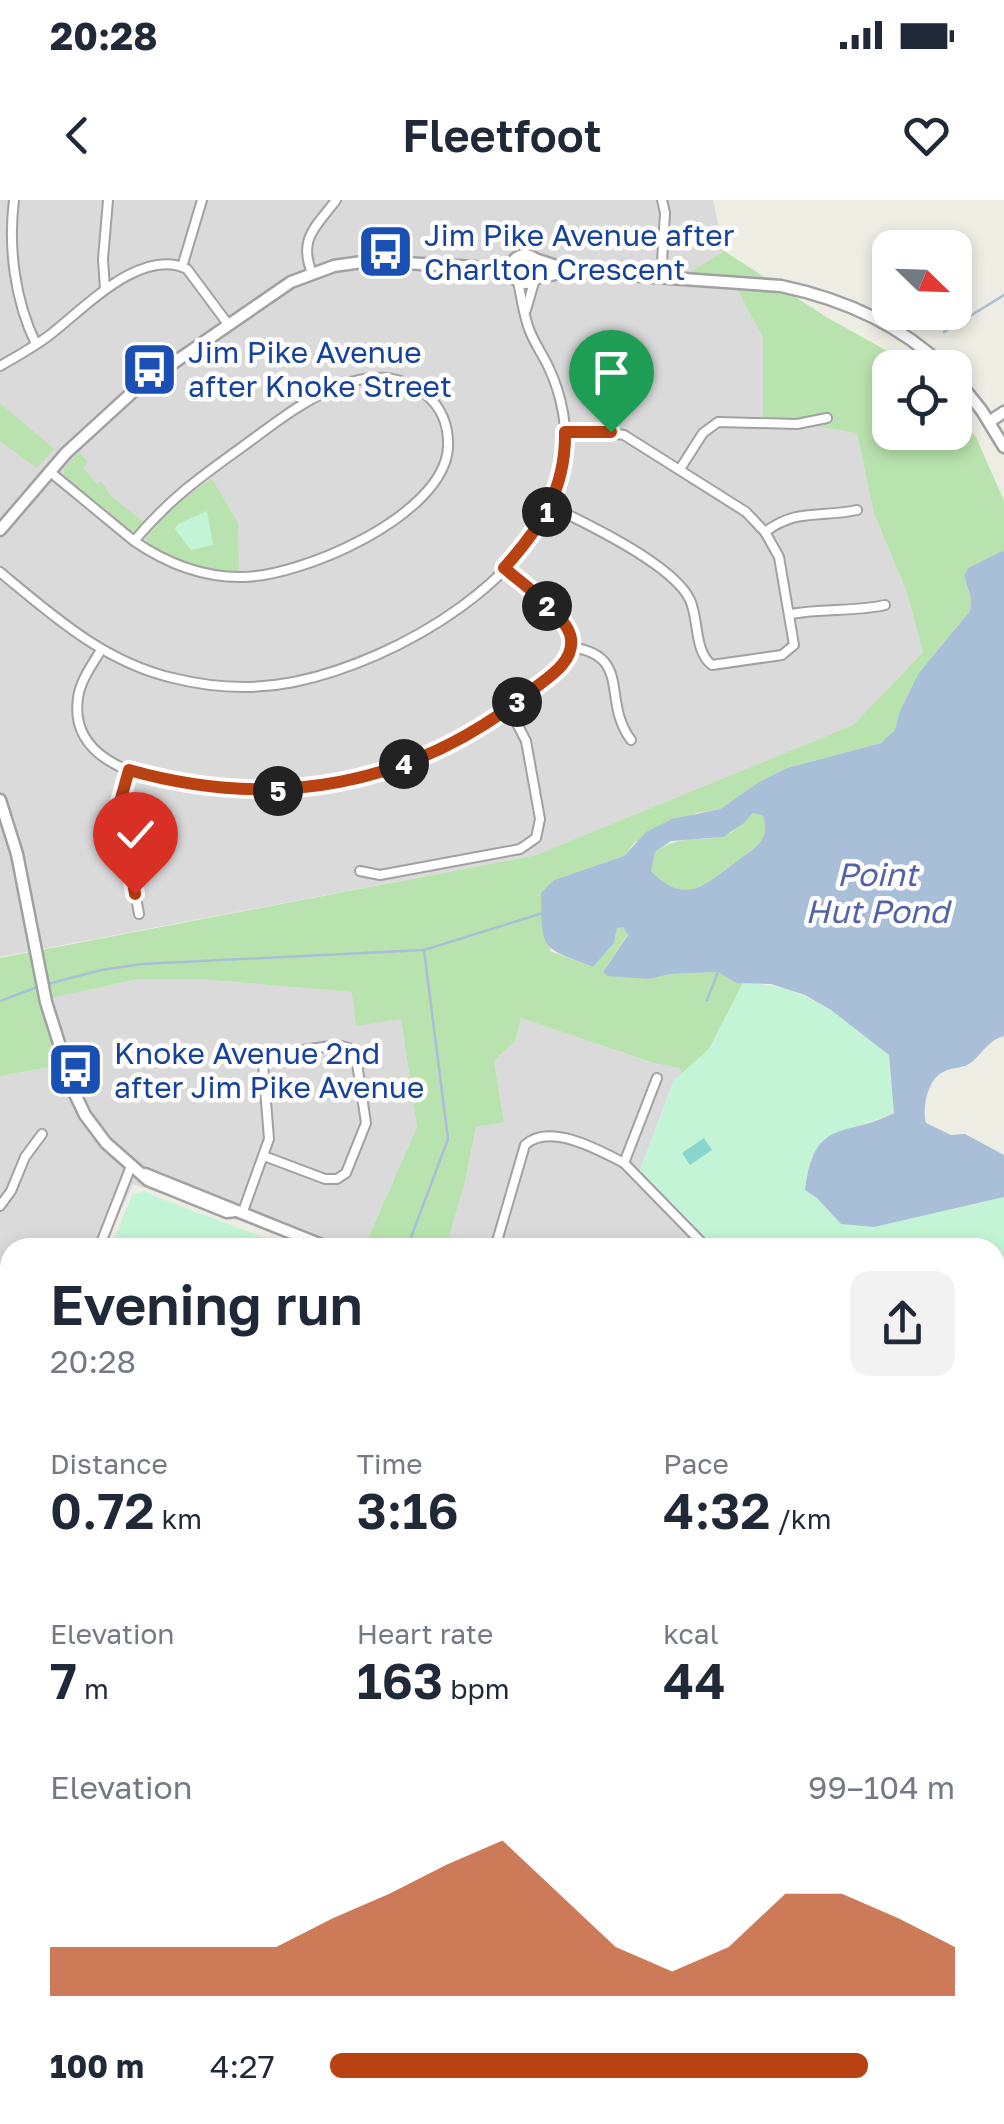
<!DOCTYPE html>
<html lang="en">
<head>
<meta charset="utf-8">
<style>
	body { margin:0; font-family:"Golos Text",sans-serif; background:#f2f2f3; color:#1f2937; height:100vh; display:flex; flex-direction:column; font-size:38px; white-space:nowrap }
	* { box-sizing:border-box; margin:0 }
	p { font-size:32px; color:#747a83 }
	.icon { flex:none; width:55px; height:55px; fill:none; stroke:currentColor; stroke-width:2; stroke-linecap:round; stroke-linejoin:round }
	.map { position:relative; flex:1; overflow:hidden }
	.panel { position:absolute; left:0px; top:1038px; width:1005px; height:888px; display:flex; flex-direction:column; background:#fff; border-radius:30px 30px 0 0; box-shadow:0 5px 15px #0003 }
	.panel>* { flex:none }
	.needle { width:65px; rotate:113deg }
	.buttons { position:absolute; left:872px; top:30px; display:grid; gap:20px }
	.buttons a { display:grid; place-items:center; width:100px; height:100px; border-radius:20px; background:#fff; box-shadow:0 5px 15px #0003; font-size:50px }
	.pin { position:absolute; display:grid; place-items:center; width:85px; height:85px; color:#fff; margin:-102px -42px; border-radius:50% 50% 50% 0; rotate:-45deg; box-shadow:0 0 10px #0007 }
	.pin .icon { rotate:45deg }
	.km { position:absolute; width:50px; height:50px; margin:-25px; border-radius:50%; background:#222; color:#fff; font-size:28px; line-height:50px; text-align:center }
	.round { display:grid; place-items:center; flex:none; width:105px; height:105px; border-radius:20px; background:#f2f2f3 }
	.overview { display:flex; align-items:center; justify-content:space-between; height:170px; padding:0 50px }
	h1 { font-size:55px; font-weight:600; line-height:75px }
	.figures { display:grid; grid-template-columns:repeat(3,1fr); gap:15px; height:170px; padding:10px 50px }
	.figures div { display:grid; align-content:center }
	.figures b { font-size:50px; font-weight:600 }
	.figures small { font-size:28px; font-weight:400 }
	.figures p { font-size:28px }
	.chart { height:280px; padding:20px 50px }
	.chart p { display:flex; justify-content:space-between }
	.chart svg { width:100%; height:180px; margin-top:10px; fill:#b84212; opacity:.7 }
	ul { padding:0 50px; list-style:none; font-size:32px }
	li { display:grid; grid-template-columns:160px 120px 1fr; align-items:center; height:75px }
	li i { height:25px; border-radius:12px; background:#b84212 }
	.status { display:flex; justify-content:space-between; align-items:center; height:70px; padding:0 50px; background:#fff; direction:ltr }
	.status svg { height:28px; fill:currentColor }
	header { display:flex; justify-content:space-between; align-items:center; height:130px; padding:0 50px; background:#fff; font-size:45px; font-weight:600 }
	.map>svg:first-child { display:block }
</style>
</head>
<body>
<div class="status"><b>20:28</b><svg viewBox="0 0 49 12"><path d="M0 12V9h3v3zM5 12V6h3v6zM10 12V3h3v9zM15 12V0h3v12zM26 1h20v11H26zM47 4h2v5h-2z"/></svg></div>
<header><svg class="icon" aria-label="back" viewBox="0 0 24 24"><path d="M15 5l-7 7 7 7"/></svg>Fleetfoot<svg class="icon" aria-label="heart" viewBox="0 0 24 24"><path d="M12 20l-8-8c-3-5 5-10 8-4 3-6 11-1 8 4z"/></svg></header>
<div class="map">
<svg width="1004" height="1924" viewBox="0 0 1004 1924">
	<rect width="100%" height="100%" fill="#edede4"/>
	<!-- residential -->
	<g fill="#dbdada">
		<polygon points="0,0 713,0 724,51 673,83 736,87 763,138 763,216 857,232 874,314 906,390 923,452 853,525 536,655 0,757"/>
		<polygon points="138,779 199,779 353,792 401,819 417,927 364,1047 313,1047 133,984 104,1047 10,1048 10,1124 0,1124 0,876 61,865 41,800"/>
		<polygon points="521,818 652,863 680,868 683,875 674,880 640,970 715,1047 445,1047 465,982 476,927 504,922 494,861 516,840"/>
		<polygon points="995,1117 1004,1118 1004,1285 995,1285"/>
		<polygon points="1004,1333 1004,1924 976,1924 957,1915 995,1915 995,1341"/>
		<polygon points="324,1915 353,1915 363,1919 365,1915 688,1915 706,1924 320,1924"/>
	</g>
	<!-- commercial -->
	<g fill="#eddcd4">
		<polygon points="10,1782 10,1899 0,1912 0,1805"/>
		<polygon points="24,1915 250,1915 261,1924 28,1924 19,1920"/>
	</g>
	<!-- grass -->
	<g fill="#b9e3ae">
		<polygon points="724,51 828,118 916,167 890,168 890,232 955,232 955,212 976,237 1004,301 1004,350 968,368 964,375 971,399 970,411 918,474 899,513 895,531 881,543 787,568 759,582 720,609 696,613 635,642 624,656 554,680 550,751 593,767 614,743 617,728 622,726 628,734 603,772 649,779 671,774 718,772 736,783 743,783 709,849 683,875 679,868 653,863 521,818 516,840 494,861 504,922 476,927 465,982 446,1046 448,1047 364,1047 417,927 401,819 356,826 352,792 199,779 138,779 42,800 61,865 0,876 0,758 536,655 853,525 923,452 906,390 874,314 857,233 763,217 763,138 736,87 671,84"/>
		<polygon points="0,203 54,249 37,268 0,241"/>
		<polygon points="79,252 88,262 83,268 97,284 101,281 111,296 146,324 138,332 128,330 65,279 63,269"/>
		<polygon points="212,279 238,323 239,375 207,371 147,346 146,338 173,304"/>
		<path d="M753,613L763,616C772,642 751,650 733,664C702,687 684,706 650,670L655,652C685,631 704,645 728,634C739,629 744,620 753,613Z"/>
		<polygon points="0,1483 10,1487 10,1528 0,1539"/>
		<polygon points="0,1559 10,1563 10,1782 0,1805"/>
	</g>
	<!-- park -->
	<g fill="#c4f4d6">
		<polygon points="207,311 213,345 191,350 175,329 178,324"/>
		<path d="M743,783C807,784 842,818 890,855L894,913L824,938L817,998L841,1024L874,1027L1004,997V1118L995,1117V1048L715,1047L640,970L674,880L709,849Z"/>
		<polygon points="144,991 162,999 289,1047 111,1047 132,995"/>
	</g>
	<!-- pitch -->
	<g fill="#88d6ce">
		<polygon points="704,938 712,950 690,965 682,953"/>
		<polygon points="0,1154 10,1158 10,1476 0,1472"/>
	</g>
	<!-- parking -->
	<polygon fill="#e5e5e5" points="128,1915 200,1915 202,1920 224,1915 227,1924 131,1924"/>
	<!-- water -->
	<path fill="#a8bfd7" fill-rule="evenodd" d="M1004,350V836C988,841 984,851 973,861C963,870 953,866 943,872C927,880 922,909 926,923L951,935L965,934L1004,955V997L874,1027L841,1024L817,998L805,990C815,916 843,939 894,913L889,855L831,810L805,795L771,784L736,783L718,772L671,774L649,779L607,776L603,772L628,735L623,727L617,728L614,743L593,767C540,746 542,752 541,693L554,680L624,656L646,632L672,619L720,609L759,582L787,568L881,543L895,530L899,513L918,474L970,411L971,399L964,375L968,368ZM753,613L763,616C772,643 750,650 733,664C703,687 684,705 651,671L655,652L671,641L723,637L744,623Z"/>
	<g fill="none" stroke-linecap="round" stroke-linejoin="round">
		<!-- stream -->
		<g stroke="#a8bfd7" stroke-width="2.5">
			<polyline points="944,132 1004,95"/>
			<polyline points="48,784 101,770 142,764 423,750"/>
			<polyline points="707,800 718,772"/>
			<polyline points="0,801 40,786"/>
			<polyline points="407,1048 448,939 424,750 543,713"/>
			<polyline points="0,1686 10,1659"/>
		</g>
		<defs>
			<g id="minor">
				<path d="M14,0C8,48 15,101 36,144"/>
				<polyline points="182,67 202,0"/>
				<path d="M312,73C298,38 316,27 336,0"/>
				<polyline points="661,78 665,13 662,0"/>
				<polyline points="105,89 103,59 108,0"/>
				<polyline points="526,110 535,79"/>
				<path d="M0,166C16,157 32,148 47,137C82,111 140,46 187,69L228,124"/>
				<polyline points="680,269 703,233 718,222 797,224 827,218"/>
				<path d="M49,271L134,341C171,297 203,275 249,242C295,208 368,149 425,194C442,207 449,227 448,248C443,316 300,378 240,377C202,377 166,363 134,341"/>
				<path d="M550,306C586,323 674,365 690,400C699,419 694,452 712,465L782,455L794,445L779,357L765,332L746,312L624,235L599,231L565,232"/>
				<path d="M765,332C797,308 819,318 857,310"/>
				<path d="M0,372C53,416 104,462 173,478C213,488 254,490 294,482C397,461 546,376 564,263C569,231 562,195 548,166C542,153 532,140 528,126C523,111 521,96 518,81"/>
				<path d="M791,414C823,408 854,412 885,405"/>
				<path d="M571,447C633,456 601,500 631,540"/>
				<path d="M101,450C92,465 80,481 78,498C62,607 294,594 357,580C419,565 483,531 532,490C548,478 575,463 571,439C568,416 522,384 504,368"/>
				<polyline points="129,570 120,602 121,615 139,714"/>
				<polyline points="360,671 380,675 520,649 536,638 540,619 526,541 509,508"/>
				<polyline points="624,963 657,878"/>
				<polyline points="0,1006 11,991 25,957 42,934"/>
				<polyline points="242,1014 269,939 263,864 276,854 337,845 349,848 356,857 366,923 346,973 337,979 325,979 264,956"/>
				<polyline points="99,1048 131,966"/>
				<path d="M495,1048L525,945C549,922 599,950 624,963L707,1048"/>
				<polyline points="0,1117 10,1115"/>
				<polyline points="995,1122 1004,1122"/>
				<polyline points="995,1503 1004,1503"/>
				<polyline points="995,1638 1004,1634"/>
				<polyline points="265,1915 274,1924"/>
				<polyline points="574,1915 593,1924"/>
				<polyline points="6,1924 10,1915"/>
				<polyline points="487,1924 496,1915"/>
			</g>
			<g id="tertiary">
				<circle cx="525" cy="69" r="14"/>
				<path d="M535,59L571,71L781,86C843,99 899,123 945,168"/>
				<polyline points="536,78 570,71"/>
				<polyline points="955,177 982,211 1004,247"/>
				<polyline points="989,222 1004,212"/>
				<polyline points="0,330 66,253 137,188 291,82 334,66 369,61 475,67 515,78"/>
				<polyline points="0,600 17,654 46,802 75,894 85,915 106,943 148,980 227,1012 235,1011"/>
				<polyline points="145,974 329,1048"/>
				<polyline points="995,1593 1004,1624"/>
				<polyline points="306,1915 310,1924"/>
				<polyline points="279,1924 282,1915"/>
			</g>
			<g id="secondary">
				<polyline points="995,1295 1004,1294"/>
				<polyline points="995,1309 1004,1309"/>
				<polyline points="0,1529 10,1534"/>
				<polyline points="0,1538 10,1543"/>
			</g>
			<g id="primary">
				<polyline points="852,1915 871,1924"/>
				<polyline points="900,1915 918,1924"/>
			</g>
		</defs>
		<!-- minor casing -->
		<use href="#minor" stroke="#a1a1a1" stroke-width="12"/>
		<!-- tertiary casing -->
		<use href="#tertiary" stroke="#a1a1a1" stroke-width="15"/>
		<!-- secondary casing -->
		<use href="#secondary" stroke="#466a0e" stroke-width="16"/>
		<!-- primary casing -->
		<use href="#primary" stroke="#89840d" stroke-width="18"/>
		<!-- minor -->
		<use href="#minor" stroke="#fff" stroke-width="8"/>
		<!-- tertiary -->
		<use href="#tertiary" stroke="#fff" stroke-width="10"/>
		<!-- secondary -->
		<use href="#secondary" stroke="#e1f3bc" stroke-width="11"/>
		<!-- primary -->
		<use href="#primary" stroke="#f3e8a3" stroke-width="12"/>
	</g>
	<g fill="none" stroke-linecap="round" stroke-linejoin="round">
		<defs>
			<path id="route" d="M135,694L120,602L129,570C274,611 412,587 531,491C547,478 574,463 571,439C569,417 522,383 504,368C541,327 566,289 565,232H611"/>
		</defs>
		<!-- route casing -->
		<use href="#route" stroke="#fff" stroke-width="20"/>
		<!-- route -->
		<use href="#route" stroke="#b84212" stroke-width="12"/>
	</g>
	<!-- icons -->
	<defs>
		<symbol id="bus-square" viewBox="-11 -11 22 22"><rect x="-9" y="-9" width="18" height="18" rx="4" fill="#1a4fb4" stroke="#fff"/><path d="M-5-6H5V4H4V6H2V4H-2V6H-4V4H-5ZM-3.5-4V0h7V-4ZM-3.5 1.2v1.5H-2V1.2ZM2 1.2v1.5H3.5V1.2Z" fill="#fff"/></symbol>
	</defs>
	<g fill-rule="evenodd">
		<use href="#bus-square" x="354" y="20" width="63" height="63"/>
		<use href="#bus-square" x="118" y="138" width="63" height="63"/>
		<use href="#bus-square" x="44" y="838" width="63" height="63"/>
	</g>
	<g text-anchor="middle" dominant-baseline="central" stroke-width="9" stroke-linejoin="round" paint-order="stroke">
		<!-- transit labels -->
		<g font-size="30" fill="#164399" stroke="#fff" text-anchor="start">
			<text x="424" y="35">Jim Pike Avenue after<tspan x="424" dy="34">Charlton Crescent</tspan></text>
			<text x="188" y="152">Jim Pike Avenue<tspan x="188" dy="34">after Knoke Street</tspan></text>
			<text x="114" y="853">Knoke Avenue 2nd<tspan x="114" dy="34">after Jim Pike Avenue</tspan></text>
		</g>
		<!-- water labels -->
		<g font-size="32" font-style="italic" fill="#5264a4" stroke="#fff">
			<text x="877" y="674">Point<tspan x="877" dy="37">Hut Pond</tspan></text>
		</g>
	</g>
</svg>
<div class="buttons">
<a><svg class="needle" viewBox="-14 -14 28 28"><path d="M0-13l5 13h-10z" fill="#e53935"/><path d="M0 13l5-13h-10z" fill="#747a83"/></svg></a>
<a><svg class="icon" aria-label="locate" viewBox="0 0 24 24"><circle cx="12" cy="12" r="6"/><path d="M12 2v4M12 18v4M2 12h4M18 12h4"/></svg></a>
</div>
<div class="pin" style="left:611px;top:232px;background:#1e9e55"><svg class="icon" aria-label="arrive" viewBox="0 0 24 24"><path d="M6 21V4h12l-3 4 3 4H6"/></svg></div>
<div class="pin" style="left:135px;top:694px;background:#d93025"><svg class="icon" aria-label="check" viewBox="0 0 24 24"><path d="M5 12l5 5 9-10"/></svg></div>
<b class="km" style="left:547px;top:312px">1</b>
<b class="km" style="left:547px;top:406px">2</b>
<b class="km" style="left:517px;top:502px">3</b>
<b class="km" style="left:404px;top:564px">4</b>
<b class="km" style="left:278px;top:591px">5</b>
<section class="panel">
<div class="overview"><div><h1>Evening run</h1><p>20:28</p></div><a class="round"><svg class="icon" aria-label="share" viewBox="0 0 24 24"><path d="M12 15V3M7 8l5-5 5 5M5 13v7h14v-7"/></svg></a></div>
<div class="figures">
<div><p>Distance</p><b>0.72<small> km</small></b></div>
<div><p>Time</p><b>3:16</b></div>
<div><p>Pace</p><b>4:32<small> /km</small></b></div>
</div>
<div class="figures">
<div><p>Elevation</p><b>7<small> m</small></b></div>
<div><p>Heart rate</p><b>163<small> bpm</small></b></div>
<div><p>kcal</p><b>44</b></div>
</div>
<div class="chart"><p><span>Elevation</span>99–104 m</p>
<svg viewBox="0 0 160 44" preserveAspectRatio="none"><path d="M0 44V32L10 32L20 32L30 32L40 32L50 25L60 19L70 12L80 6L90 19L100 32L110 38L120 32L130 19L140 19L150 25L160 32V44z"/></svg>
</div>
<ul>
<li><b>100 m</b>4:27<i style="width:86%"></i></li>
</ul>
</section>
</div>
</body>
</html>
